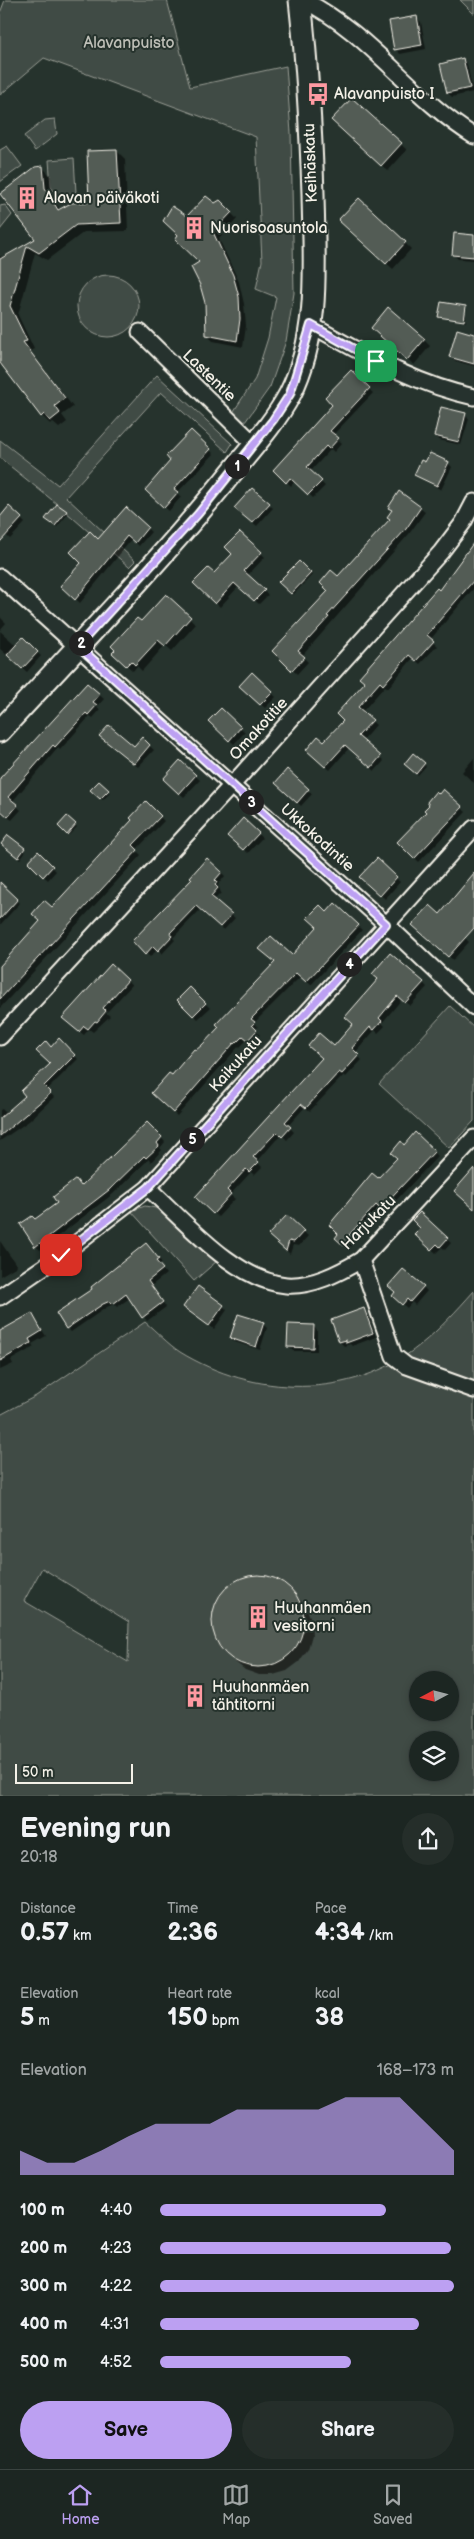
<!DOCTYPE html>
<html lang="en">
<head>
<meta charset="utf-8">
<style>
	body { margin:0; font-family:"Balsamiq Sans",sans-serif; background:#252e2a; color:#f1f3f6; height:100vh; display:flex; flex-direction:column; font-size:19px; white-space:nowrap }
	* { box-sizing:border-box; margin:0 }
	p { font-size:16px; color:#a0a5a5 }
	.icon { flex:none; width:28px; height:28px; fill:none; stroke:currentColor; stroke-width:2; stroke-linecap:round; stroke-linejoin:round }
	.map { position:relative; height:1796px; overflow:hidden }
	.sheet { display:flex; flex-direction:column; background:#1c2622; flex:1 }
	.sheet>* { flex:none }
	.needle { width:32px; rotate:263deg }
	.buttons { position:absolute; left:409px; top:1671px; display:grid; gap:10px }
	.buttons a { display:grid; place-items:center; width:50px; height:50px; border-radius:50%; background:#1c2622; box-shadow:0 2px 8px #0003,0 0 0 1px #3a4340; font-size:25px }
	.scale { position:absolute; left:15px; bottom:12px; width:118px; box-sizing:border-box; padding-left:5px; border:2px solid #f4f1e8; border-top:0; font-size:14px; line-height:18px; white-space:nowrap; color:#f4f1e8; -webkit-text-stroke:4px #26332d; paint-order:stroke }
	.pin { position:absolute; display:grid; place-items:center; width:42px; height:42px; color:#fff; margin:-21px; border-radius:10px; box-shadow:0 2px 8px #0006 }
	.km { position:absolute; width:25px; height:25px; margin:-12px; border-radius:50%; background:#222; color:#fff; font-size:14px; line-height:25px; text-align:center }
	.round { display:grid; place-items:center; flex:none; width:52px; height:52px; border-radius:26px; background:#252e2a }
	.overview { display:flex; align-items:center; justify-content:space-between; height:85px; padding:0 20px }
	h1 { font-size:28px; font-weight:600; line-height:38px }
	.figures { display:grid; grid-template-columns:repeat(3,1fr); gap:8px; height:85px; padding:5px 20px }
	.figures div { display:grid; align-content:center }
	.figures b { font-size:25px; font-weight:600 }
	.figures small { font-size:14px; font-weight:400 }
	.figures p { font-size:14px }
	.chart { height:140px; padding:10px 20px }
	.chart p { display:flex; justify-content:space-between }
	.chart svg { width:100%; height:90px; margin-top:5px; fill:#bca0f2; opacity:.7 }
	.button { display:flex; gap:10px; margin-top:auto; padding:10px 20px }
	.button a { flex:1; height:58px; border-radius:30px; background:#bca0f2; color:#111; font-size:20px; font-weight:600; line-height:58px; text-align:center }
	.button a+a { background:#252e2a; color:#f1f3f6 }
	ul { padding:0 20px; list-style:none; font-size:16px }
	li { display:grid; grid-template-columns:80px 60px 1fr; align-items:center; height:38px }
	li i { height:12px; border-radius:6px; background:#bca0f2 }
	.menu { display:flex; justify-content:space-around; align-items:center; height:70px; border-top:1px solid #3a4340; background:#1c2622; font-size:14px; color:#a0a5a5 }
	.menu a { display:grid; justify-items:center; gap:2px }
	.menu .on { color:#bca0f2 }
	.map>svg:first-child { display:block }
</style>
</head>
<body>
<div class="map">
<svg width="474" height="1797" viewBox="0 0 474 1797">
	<rect width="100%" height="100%" fill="#26332d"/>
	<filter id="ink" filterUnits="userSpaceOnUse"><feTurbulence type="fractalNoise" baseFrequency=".02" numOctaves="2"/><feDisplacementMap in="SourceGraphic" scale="10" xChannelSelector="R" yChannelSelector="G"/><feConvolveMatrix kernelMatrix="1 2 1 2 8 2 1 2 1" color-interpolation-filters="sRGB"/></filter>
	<g filter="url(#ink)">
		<!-- green -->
		<g fill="#414b45" stroke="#9a9e96" fill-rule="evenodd">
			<polygon points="5,0 167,0 190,87 286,66 291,133 294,293 286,341 270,387 235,436 224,426 255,379 268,338 276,297 256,289 262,261 256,137 44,58 0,95 0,13"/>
			<polygon points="460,0 474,0 474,13 473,13"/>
			<polygon points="55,119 57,134 35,151 24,136 45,120"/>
			<polygon points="7,146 22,166 0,182 0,150"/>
			<polygon points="74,158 76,193 64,194 58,198 51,187 49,160"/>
			<polygon points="5,205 12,215 0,230 0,206"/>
			<circle cx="108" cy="306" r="31"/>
			<polygon points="157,375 232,444 227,452 161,392 66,497 135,561 129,567 57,504 0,458 0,440 58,485"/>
			<polygon points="450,1006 474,1028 474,1121 449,1148 379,1084"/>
			<polygon points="145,1206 166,1210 217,1261 194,1281 131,1211"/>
			<path d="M474,1291V1796H0V1415L36,1396L145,1322C157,1332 168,1344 180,1352C253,1397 351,1401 420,1345C440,1329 457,1310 474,1291ZM42,1568L129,1622L128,1662L24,1601ZM418,1680H450V1712H418ZM418,1740H450V1772H418Z"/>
		</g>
		<!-- shadow -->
		<g fill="#0007">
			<polygon points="417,18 421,22 426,49 400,54 396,49"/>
			<polygon points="463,59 467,64 473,92 452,97 448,93"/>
			<polygon points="352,99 407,150 388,171 339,126"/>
			<polygon points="117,151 125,159 128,231 84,232 47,260 35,253 18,315 34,349 30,351 73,407 62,415 67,422 59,428 52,422 50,424 42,416 3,364 0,366 0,256 5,258 37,240 43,168 51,176 52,197 61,211 91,203"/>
			<polygon points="220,202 237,219 219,239 239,282 244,304 246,326 243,347 213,341 207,335 201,262 187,217"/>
			<polygon points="346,226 405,243 411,249 393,269"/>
			<polygon points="474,236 474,260 458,259 454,255"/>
			<polygon points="465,307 466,322 439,316"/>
			<polygon points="379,334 424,340 430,346 414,365"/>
			<polygon points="474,335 474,366 455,361 451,357"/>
			<polygon points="351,372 373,393 333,435 342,443 334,452 331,449 310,472 325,486 313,498 295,481 291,486 275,470 334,405"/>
			<polygon points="465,415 469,419 461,445 439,440 435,436"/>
			<polygon points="191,432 214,454 177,493 181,497 169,511 150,494"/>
			<polygon points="448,463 452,467 441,490 415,474 426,464"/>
			<polygon points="252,490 273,508 257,526 240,512"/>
			<polygon points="400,493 425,512 409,534 302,656 308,662 297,674 273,651 391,520 393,511 389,507"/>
			<polygon points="57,505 68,514 57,527 47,519"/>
			<polygon points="10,508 25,523 10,539 0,530 0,518"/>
			<polygon points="126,509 151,532 139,546 132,539 80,603 62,586"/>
			<polygon points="240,533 265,557 247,576 268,595 259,604 239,586 220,607 195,583 214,575 234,554"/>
			<polygon points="474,557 474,588 430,640 437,646 420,664 413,658 388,688 385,686 362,712 376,725 362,741 384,761 375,771 349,748 330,770 311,754 345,721 366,682 439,591"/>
			<polygon points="299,563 312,575 293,595 280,582"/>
			<polygon points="166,596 196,624 172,651 165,645 142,671 137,666 133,671 120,659 141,623"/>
			<polygon points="0,617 6,623 0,630"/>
			<polygon points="0,631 17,646 23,639 41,656 27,672 0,649"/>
			<polygon points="252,674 276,697 265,708 241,686"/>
			<polygon points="87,684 104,699 97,707 100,710 93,718 90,716 60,750 58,748 12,802 21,810 12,820 0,812 0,779"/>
			<polygon points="221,710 245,732 234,744 210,721"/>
			<polygon points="142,739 154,750 138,767 105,740 134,748"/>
			<polygon points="413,755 426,766 418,775 406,764"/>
			<polygon points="474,758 474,783 462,772"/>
			<polygon points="180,762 200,780 184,797 164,779"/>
			<polygon points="288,771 312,794 301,806 277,783"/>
			<polygon points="99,783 110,793 103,800 92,790"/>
			<polygon points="443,791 466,812 419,862 399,842 428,812"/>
			<polygon points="146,803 164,821 136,850 141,855 0,1008 0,968 134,820"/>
			<polygon points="67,817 77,827 69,835 59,826"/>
			<polygon points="243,820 262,838 248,853 229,836"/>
			<polygon points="8,836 26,851 20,859 2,844"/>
			<polygon points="38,853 56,871 48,880 29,862"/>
			<polygon points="208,860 225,876 218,885 221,893 214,900 235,918 224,930 201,909 173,938 175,940 162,954 158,949 150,957 133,941 194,879"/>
			<polygon points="377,860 400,882 385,899 361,877"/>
			<polygon points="474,882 474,927 465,938 469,942 453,960 418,929 440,915"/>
			<polygon points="5,888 20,903 0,925 0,894"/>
			<polygon points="335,905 362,930 311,985 301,976 254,1023 258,1027 255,1030 260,1035 253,1043 248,1039 240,1047 239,1046 177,1116 153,1093 172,1077 292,956"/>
			<polygon points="111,966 132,985 106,1013 110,1016 93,1032 89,1029 84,1035 68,1022"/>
			<polygon points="423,983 427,987 410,1006 402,999 382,1023 385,1026 378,1033 375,1030 355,1053 362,1060 346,1077 344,1075 310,1111 305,1107 288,1126 294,1132 287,1140 282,1135 276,1140 257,1162 262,1167 254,1175 251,1172 230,1195 235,1199 218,1217 197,1196 355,1024 347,1017"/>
			<polygon points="190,989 210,1008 198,1019 179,1000"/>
			<polygon points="59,1040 78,1059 47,1090 54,1097 29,1121 0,1141 0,1110 2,1109 7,1114 27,1096 52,1064"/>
			<polygon points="147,1123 165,1142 160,1148 162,1150 151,1162 149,1159 113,1194 40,1250 36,1246 81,1187"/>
			<polygon points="415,1134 438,1156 385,1212 381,1208 353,1240 355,1242 349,1249 336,1238"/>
			<polygon points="420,1214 451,1243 445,1250 442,1247 436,1253 416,1234 422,1228"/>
			<polygon points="287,1216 308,1236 299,1246 293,1245 290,1254 270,1235"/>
			<polygon points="0,1241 17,1266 0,1276"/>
			<polygon points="150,1248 162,1263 159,1265 166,1274 151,1286 166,1307 147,1321 130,1298 117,1307 114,1304 107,1307 71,1332 67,1328"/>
			<polygon points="423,1287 427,1291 415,1305 412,1302 407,1308 398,1300"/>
			<polygon points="223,1306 227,1310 214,1329 189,1311"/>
			<polygon points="364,1310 368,1314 376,1337 352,1346 350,1344 344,1346 340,1342 333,1320"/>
			<polygon points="31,1314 46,1336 32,1344 34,1347 11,1360 13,1364 0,1370 0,1333"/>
			<polygon points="263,1324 267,1328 260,1350 235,1342 231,1338"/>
			<polygon points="313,1326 317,1330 317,1351 293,1351 289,1347"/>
			<polygon points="256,1576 271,1578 285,1585 305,1605 311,1619 312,1635 308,1649 299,1662 287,1671 273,1675 259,1675 245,1670 234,1661 217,1640 213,1626 214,1611 220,1598 229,1587 241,1580"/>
			<circle cx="196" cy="1698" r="5.5"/>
		</g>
		<!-- building -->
		<g fill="#525c55" stroke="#f4f1e8">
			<polygon points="417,16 422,45 394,50 389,21"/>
			<polygon points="463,58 470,88 447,93 440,64"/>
			<polygon points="352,98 402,143 381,166 331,120"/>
			<polygon points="117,150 121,223 76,225 39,253 27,246 10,306 27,341 23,342 65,398 55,406 60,413 50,421 44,414 41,417 0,363 0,259 35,239 0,194 35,167 43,166 45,188 58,210 71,203 89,202 87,151"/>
			<polygon points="206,196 215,203 220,200 232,212 213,232 233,275 239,297 240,319 237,341 206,335 205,303 200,285 191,267 199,262 175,239 178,235 163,221 172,206 187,216"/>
			<polygon points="359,198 406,242 386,264 338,220"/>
			<polygon points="454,233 474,235 474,257 452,255"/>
			<polygon points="441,302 466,306 464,321 438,317"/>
			<polygon points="388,307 425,339 407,360 371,328"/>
			<polygon points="457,329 474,334 474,364 449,357"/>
			<polygon points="351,370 370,388 330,431 339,438 329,449 326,446 307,467 322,481 308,495 290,478 286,483 273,470 332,405 325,397"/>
			<polygon points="441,407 466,413 459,442 434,436"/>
			<polygon points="191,430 211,449 174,489 178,492 164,508 145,490 170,461 166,456"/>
			<polygon points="430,453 449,462 437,486 414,475 421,460 425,462"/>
			<polygon points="252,488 270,503 252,523 234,508"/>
			<polygon points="399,491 421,507 406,529 327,616 329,617 298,651 305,657 292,671 272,651 328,591 320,583 331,570 338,576 390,519 387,517 392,510 388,508"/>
			<polygon points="57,504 67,511 55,526 45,519"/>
			<polygon points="9,506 22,518 0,542 0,517"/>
			<polygon points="126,507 148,527 135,543 127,536 75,600 60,586 81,563 70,552 90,531 98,539"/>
			<polygon points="240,532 262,552 244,571 265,590 254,601 234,583 215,604 193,583 208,568 214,573 232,554 225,547"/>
			<polygon points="474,542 474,580 427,635 434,641 416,661 409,655 383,685 380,682 358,707 373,720 358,736 381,756 371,768 345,745 325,767 306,750 318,736 324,741 343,721 336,714 365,682 359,677 437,588 439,590"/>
			<polygon points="299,561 311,573 291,594 278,582"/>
			<polygon points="166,594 191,617 165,646 158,640 135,665 131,661 126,666 112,653 115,650 111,646 137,618 141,621"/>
			<polygon points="23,637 38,652 22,669 7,655"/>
			<polygon points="252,672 273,692 260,705 239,686"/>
			<polygon points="87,683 100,694 93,702 97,705 88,715 86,713 55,747 53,745 8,797 18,805 8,817 0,810 0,778"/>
			<polygon points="221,708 241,727 229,741 208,721"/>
			<polygon points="109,725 134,746 142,737 150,745 134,764 99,736"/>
			<polygon points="413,753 425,763 416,774 404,764"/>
			<polygon points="180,760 196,775 179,794 163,779"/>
			<polygon points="287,769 309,789 297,803 275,783"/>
			<polygon points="99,781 109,790 100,799 90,790"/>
			<polygon points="443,789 463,807 414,859 397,842 426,812 424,810 429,805 427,802 436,791 439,794"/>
			<polygon points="146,801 161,816 133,845 138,850 0,999 0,966 40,921 32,914 44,900 52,907 132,820 130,818"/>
			<polygon points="67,816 76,824 67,835 58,826"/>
			<polygon points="243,818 259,833 243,850 227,836"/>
			<polygon points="8,835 25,848 18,858 1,844"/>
			<polygon points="38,851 53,866 43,877 28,862"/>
			<polygon points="207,858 222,872 215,880 217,882 215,885 218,888 211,896 232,914 220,927 196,906 170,933 172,936 158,951 153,946 145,955 132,941 192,879 190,877"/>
			<polygon points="377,858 397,877 380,896 359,877"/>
			<polygon points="474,873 474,928 448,957 412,925 430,905 440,914"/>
			<polygon points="0,882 18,899 0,919"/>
			<polygon points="335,903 359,925 306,982 296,973 251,1019 255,1022 252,1025 257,1030 248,1040 243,1036 235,1044 234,1043 173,1113 151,1093 169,1073 172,1075 194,1049 196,1050 202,1045 219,1027 216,1024 275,962 259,949 271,936 292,955 317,927 307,918 320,905 327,912"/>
			<polygon points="390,953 424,982 405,1003 397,996 379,1018 382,1021 374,1030 370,1027 352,1048 359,1055 342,1074 339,1072 306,1108 301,1104 285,1122 291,1127 282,1137 277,1132 272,1137 253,1157 259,1162 249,1172 246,1169 227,1190 231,1194 213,1214 195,1197 322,1058 308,1046 319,1033 334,1046 353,1024 345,1017 378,979 372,974"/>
			<polygon points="111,964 128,980 103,1008 106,1011 97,1022 95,1021 88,1029 84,1026 79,1032 62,1018"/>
			<polygon points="190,987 206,1003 193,1016 177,1000"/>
			<polygon points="59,1038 75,1055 44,1086 51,1093 0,1136 0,1118 25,1096 21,1091 50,1064 36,1051 46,1041 51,1047"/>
			<polygon points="147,1122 162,1137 157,1143 159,1146 146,1158 144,1156 109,1190 35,1247 20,1224 32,1216 35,1219 57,1203 53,1197 76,1179 81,1186"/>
			<polygon points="415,1132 435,1151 380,1209 376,1205 349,1235 352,1237 344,1246 335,1238 338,1234 329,1225 372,1173 378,1178 397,1158 391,1153 401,1141 404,1145"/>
			<polygon points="474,1168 474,1209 454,1191"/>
			<polygon points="420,1212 448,1238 440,1247 437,1244 431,1250 414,1234 420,1228 412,1220"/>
			<polygon points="287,1215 304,1231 294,1242 289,1241 286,1251 268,1235"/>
			<polygon points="146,1243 159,1259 156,1261 163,1269 148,1281 163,1302 142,1318 126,1294 113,1304 110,1301 103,1304 66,1329 56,1313 92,1289 91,1287"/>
			<polygon points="403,1269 424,1286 410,1302 407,1299 402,1305 392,1296 395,1292 388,1286"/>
			<polygon points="198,1286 224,1305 209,1326 183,1307"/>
			<polygon points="364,1308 373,1333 346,1343 346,1340 339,1342 331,1320"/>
			<polygon points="32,1313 42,1331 29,1339 31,1343 0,1361 0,1331"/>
			<polygon points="238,1314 264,1322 256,1347 230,1338"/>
			<polygon points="288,1324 314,1325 313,1348 287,1347"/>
			<circle cx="258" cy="1621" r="46"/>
			<circle cx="195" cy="1697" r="6"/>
		</g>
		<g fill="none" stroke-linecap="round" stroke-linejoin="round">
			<defs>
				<g id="street">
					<path d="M303,0C369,32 412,98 474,136"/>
					<path d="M311,325C364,354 414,384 474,397"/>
					<polyline points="140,332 254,444"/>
					<polyline points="0,577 386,924 474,1007"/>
					<polyline points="0,1037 232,785 441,552 463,523 474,502"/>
					<path d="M148,1188C185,1221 234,1280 286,1285C312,1287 339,1273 361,1260L474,1138"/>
					<polyline points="361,1260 394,1356 407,1366 474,1390"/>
					<polyline points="0,1297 61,1255 148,1188 474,828"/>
				</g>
				<path id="secondary" d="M0,731C75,649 153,569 224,482C246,454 273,426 290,394C321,332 314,262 313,194C311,130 307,64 300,0"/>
			</defs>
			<!-- street casing -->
			<use href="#street" stroke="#f4f1e8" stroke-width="19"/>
			<!-- secondary casing -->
			<use href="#secondary" stroke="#f4f1e8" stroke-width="25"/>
			<!-- street -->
			<use href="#street" stroke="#26332d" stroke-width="15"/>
			<!-- secondary -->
			<use href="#secondary" stroke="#26332d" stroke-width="21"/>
		</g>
	</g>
	<g fill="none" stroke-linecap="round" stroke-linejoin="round" filter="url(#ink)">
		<defs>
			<polyline id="route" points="61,1255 148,1188 386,924 78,646 198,514 273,420 290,394 311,325 376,361"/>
		</defs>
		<!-- route casing -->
		<use href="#route" stroke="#fff" stroke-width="10"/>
		<!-- route -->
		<use href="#route" stroke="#bca0f2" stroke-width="6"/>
	</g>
	<!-- icons -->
	<defs>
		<symbol id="bus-bare" viewBox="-9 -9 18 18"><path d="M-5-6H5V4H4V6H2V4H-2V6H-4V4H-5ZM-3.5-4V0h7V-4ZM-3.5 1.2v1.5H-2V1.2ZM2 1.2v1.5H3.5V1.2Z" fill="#ff9aa2" stroke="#26332d" stroke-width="2.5" paint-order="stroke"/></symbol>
		<symbol id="building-bare" viewBox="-9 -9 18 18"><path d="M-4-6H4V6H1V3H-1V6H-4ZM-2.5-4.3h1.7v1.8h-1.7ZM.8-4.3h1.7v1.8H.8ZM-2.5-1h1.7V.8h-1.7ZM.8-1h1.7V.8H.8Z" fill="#ff9aa2" stroke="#26332d" stroke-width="2.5" paint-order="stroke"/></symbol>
	</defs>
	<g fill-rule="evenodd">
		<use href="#bus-bare" x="302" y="78" width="32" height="32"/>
		<use href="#building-bare" x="11" y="182" width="32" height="32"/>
		<use href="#building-bare" x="178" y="212" width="32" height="32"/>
		<use href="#building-bare" x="242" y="1601" width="32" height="32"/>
		<use href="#building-bare" x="179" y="1680" width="32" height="32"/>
	</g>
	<g text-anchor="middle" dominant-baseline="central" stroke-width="4" stroke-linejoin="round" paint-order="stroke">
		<!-- park labels -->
		<g font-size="16" fill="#bebfb7" stroke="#26332d">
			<text x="129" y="43">Alavanpuisto</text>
		</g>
		<!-- poi labels -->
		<g font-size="16" fill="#f4f1e8" stroke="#26332d" text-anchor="start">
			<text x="334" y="94">Alavanpuisto I</text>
			<text x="44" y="198">Alavan päiväkoti</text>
			<text x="210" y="228">Nuorisoasuntola</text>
			<text x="274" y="1608">Huuhanmäen<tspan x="274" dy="18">vesitorni</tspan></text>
			<text x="212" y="1687">Huuhanmäen<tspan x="212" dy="18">tähtitorni</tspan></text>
		</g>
		<!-- street labels -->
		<g font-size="16" fill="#f4f1e8" stroke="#26332d">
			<text transform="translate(311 163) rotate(-92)">Keihäskatu</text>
			<text transform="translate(209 376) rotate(44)">Lastentie</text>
			<text transform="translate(259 729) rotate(-48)">Omakotitie</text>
			<text transform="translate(317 838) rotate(42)">Ukkokodintie</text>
			<text transform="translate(236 1064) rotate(-48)">Kaikukatu</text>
			<text transform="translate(369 1223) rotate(-45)">Harjukatu</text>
		</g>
	</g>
</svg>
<div class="buttons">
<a><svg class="needle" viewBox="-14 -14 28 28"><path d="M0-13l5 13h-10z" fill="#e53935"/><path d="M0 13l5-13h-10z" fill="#a0a5a5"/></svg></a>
<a><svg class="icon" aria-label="layers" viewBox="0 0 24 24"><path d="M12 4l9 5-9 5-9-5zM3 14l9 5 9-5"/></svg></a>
</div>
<div class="scale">50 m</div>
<div class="pin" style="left:376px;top:361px;background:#1e9e55"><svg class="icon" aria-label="arrive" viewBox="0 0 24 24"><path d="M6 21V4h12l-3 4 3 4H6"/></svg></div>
<div class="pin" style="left:61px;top:1255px;background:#d93025"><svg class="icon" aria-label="check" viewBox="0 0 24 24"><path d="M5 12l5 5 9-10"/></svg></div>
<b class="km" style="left:237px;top:466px">1</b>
<b class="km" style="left:81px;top:643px">2</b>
<b class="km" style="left:251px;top:802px">3</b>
<b class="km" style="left:349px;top:964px">4</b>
<b class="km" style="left:192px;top:1139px">5</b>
</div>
<section class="sheet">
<div class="overview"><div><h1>Evening run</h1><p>20:18</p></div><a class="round"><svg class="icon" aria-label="share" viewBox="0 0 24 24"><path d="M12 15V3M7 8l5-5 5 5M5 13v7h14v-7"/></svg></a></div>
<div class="figures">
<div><p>Distance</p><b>0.57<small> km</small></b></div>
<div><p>Time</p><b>2:36</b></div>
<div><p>Pace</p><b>4:34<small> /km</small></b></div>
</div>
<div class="figures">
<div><p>Elevation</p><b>5<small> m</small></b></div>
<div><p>Heart rate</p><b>150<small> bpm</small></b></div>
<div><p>kcal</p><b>38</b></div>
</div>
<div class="chart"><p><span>Elevation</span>168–173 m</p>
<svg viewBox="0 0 160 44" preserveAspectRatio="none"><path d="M0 44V32L10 38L20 38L30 32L40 25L50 19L60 19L70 19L80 12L90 12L100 12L110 12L120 6L130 6L140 6L150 19L160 32V44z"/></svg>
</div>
<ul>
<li><b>100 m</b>4:40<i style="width:77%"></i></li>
<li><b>200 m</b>4:23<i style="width:99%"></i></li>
<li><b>300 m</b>4:22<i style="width:100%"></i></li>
<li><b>400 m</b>4:31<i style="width:88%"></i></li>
<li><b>500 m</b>4:52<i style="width:65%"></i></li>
</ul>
<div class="button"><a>Save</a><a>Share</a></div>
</section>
<nav class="menu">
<a class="on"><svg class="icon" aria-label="home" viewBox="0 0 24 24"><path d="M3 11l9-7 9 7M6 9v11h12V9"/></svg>Home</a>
<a><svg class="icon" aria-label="map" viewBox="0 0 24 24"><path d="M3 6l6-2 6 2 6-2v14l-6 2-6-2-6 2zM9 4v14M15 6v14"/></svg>Map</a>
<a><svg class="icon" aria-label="saved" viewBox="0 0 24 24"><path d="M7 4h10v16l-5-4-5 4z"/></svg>Saved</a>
</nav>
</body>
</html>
